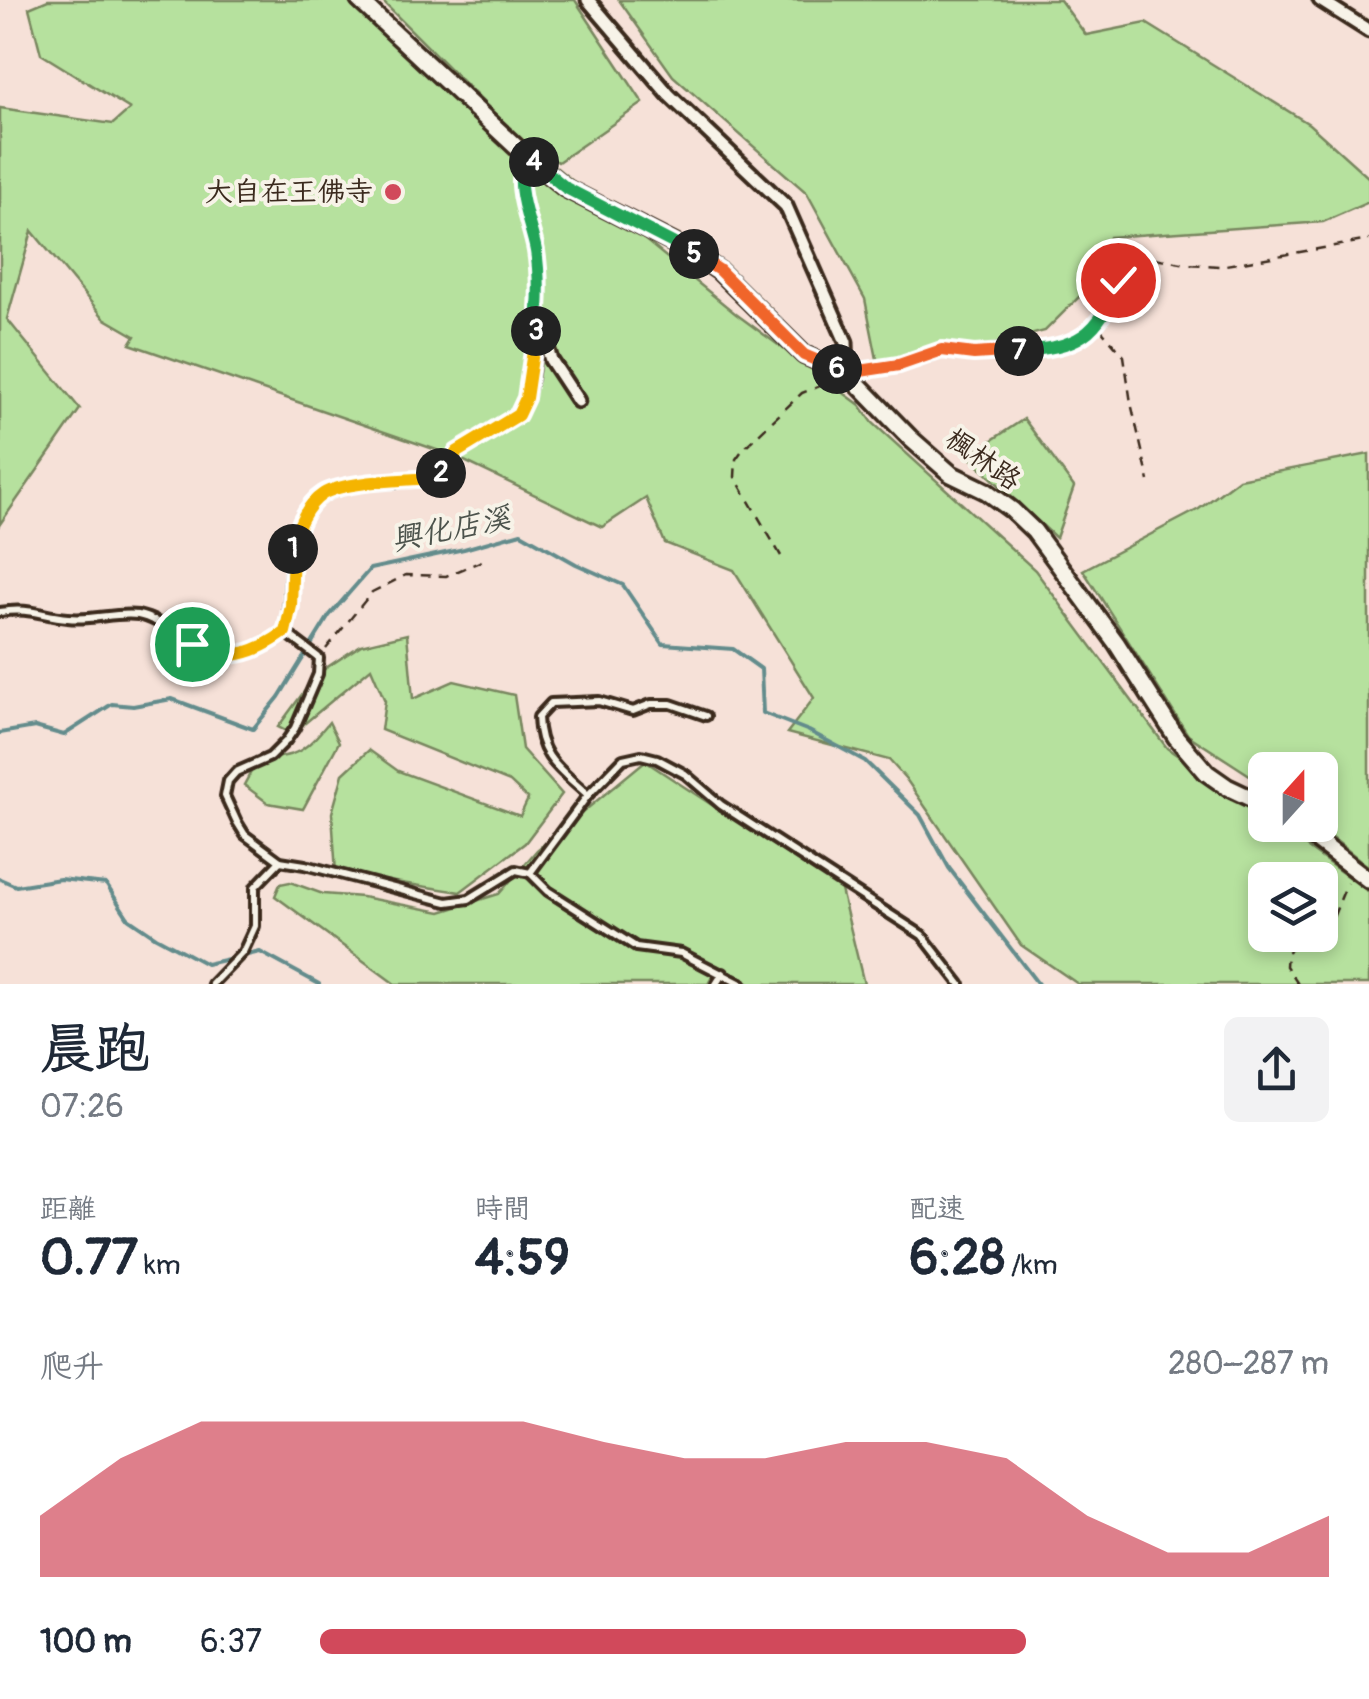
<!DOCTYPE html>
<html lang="zh-TW">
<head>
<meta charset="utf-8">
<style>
	body { margin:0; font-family:Pangolin,"LXGW WenKai TC",sans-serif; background:#f2f2f3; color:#1f2937; height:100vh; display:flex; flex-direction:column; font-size:38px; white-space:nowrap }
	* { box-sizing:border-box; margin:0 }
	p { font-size:32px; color:#747a83 }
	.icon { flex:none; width:55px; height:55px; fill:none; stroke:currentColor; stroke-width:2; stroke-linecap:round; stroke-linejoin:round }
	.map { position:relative; height:984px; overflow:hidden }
	.side { display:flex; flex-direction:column; background:#fff; flex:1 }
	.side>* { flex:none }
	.needle { width:65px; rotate:21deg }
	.controls { position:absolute; left:1248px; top:752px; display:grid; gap:20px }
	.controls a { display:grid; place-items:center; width:90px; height:90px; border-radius:15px; background:#fff; box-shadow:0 5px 15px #0003; font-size:50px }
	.pin { position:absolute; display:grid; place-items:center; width:85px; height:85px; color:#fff; margin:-42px; border:5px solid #fff; border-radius:50%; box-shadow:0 2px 10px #0007 }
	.km { position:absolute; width:50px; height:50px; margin:-25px; border-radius:50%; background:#222; color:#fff; font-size:28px; line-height:50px; text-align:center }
	.round { display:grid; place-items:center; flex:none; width:105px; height:105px; border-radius:15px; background:#f2f2f3 }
	.head { display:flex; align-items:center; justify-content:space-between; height:170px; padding:0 40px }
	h1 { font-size:55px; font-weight:700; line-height:75px }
	.metrics { display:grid; grid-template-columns:repeat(3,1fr); gap:15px; height:170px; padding:10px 40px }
	.metrics div { display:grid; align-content:center }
	.metrics b { font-size:50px; font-weight:700 }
	.metrics small { font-size:28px; font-weight:400 }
	.metrics p { font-size:28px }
	.chart { height:280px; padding:20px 40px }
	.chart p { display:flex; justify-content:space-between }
	.chart svg { width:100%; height:180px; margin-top:10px; fill:#d1495b; opacity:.7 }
	ul { padding:0 40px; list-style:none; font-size:32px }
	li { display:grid; grid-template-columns:160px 120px 1fr; align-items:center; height:75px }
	li i { height:25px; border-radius:12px; background:#d1495b }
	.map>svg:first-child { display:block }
</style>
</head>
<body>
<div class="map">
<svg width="1369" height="984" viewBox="0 0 1369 984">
	<rect width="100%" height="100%" fill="#f6e1d8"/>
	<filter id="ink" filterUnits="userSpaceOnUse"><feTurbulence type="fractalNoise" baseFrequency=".01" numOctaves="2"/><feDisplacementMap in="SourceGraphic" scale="20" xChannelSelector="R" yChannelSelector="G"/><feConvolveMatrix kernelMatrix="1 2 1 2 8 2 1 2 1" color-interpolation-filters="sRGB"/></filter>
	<g filter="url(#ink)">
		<!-- green -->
		<g fill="#b6e19e" stroke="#78865e" stroke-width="2.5" fill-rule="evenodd">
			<path d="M48,0H356L510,129L381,0H575L643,103L558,162L530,146L736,314L860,405L873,423L1035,570L1167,748L1265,817V825H1276L1369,892V984H1078L1021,945L906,779L889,760L787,733L814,698L734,570L665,543L646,498L602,527L454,456L130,344L135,336L104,318L32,231L7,319L80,409L0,524V108L113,124L130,109L41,54L29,8ZM1265,880H1320V935H1265Z"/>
			<polygon points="619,0 1060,0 1086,35 1146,23 1309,124 1369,178 1369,202 1323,222 1109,237 1088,288 1045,331 880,374 865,299 807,193 673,76"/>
			<polygon points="1024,419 1074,487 1056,538 968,456"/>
			<polygon points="1369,454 1369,867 1316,825 1320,825 1320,770 1265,770 1265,785 1188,735 1083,570 1199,509 1239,479"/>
			<polygon points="407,634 413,699 454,681 514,695 522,749 562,794 525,843 460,892 336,873 332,813 343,774 369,750 398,771 520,816 528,799 510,782 381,730 385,701 371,668 292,734 278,727 317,674 361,645"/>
			<path d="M329,722L339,742L303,809L268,803L244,785L258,759C298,757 304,752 329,722Z"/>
			<polygon points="645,761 841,890 864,984 750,984 718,966 708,984 395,984 275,896 280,884 290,882 323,894 362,897 441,912 499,894 537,850"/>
		</g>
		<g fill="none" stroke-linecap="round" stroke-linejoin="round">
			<!-- stream -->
			<g stroke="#638c8c" stroke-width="4">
				<polyline points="0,733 35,727 64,735 112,704 133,706 172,699 253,729 279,697 329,616 370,569 464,549 521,533 576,564 623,585 663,644 733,649 761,669 763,713 809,731 865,761 920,815 949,868 1038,984"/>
				<polyline points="0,879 16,886 60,879 106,884 128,918 156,937 206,964 233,958"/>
				<polyline points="243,956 260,952 319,984"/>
			</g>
			<defs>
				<g id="service">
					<path d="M0,612C31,607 41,616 68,618C91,621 115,612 138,615C153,618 167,627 179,635C220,663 244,661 285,632C294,594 283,548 305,514C332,472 389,488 431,478C446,475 448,461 457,452C476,433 510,429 524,404C539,375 541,287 536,253C532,224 510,185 527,157"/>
					<polyline points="285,632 319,658 318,674 295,728 286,741 270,757 236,772 228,781 225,796 237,822 245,835 280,861 305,865 447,902 469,899 516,870 530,873"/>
					<path d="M588,795C560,769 539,758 538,717L551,703L599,701L633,711L651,704H671L706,716"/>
					<polyline points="212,984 243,952 255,926 255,887 280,861"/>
					<polyline points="716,984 723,973"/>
					<polyline points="741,984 681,953 636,947 548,891 530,873 588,795 623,759 641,755 657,759 685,774 721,805 922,935 960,984"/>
				</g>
				<g id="minor">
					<polyline points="588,0 669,95 786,206 846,342 847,373"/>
					<polyline points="1320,0 1369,31"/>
					<polyline points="537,316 551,360 578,401"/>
				</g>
				<g id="tertiary">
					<polyline points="359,0 527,157 565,188 693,253 719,271 804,355 847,373 910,438 951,474 986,491 1012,510 1034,531 1117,644 1176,737 1207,773 1227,787 1265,805"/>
					<polyline points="1297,825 1369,880"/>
				</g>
			</defs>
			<!-- service casing -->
			<use href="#service" stroke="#3b2a1e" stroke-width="14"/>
			<!-- minor casing -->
			<use href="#minor" stroke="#3b2a1e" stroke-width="19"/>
			<!-- tertiary casing -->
			<use href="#tertiary" stroke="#3b2a1e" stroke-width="22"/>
			<!-- path -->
			<g stroke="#3b2a1e" stroke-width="2.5" stroke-dasharray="10 8" stroke-linecap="butt">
				<polyline points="1099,327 1124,356 1131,403 1149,481"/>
				<polyline points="863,369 899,365 942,350 974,354 1042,350 1071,341 1098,326 1118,280 1133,259 1145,256 1186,264 1220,266 1369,240"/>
				<polyline points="781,556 735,477 736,459 744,448 802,393 833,381"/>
				<polyline points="326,649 372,592 406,575 446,576 489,558"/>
				<polyline points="1320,928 1332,920 1347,883"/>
				<polyline points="1298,984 1286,966 1287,952 1311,935"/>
			</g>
			<!-- service -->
			<use href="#service" stroke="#f7f3e8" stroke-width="6"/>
			<!-- minor -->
			<use href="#minor" stroke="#f7f3e8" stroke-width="11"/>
			<!-- tertiary -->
			<use href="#tertiary" stroke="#f7f3e8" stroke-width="15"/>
		</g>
	</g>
	<g fill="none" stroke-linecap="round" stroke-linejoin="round" filter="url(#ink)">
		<defs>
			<path id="split-1" d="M192,644C227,663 253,655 285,632L291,606L293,549"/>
			<path id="split-2" d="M293,549C295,530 306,505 323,494C343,481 409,480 434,478L441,473"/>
			<polyline id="split-3" points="441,473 457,452 518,415 526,398 536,331"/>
			<path id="split-4" d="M534,162L527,157C511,184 531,222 536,251C540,276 539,306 536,331"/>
			<polyline id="split-5" points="534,162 566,188 694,254"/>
			<polyline id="split-6" points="694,254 719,270 804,355 837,369"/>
			<polyline id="split-7" points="837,369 847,373 899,365 942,350 974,354 1019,351"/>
			<path id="split-8" d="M1019,351C1075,349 1101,335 1118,280"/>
		</defs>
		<!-- split-1 casing -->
		<use href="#split-1" stroke="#fff" stroke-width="20"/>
		<!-- split-2 casing -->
		<use href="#split-2" stroke="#fff" stroke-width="20"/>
		<!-- split-3 casing -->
		<use href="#split-3" stroke="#fff" stroke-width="20"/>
		<!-- split-4 casing -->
		<use href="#split-4" stroke="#fff" stroke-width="20"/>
		<!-- split-5 casing -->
		<use href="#split-5" stroke="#fff" stroke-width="20"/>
		<!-- split-6 casing -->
		<use href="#split-6" stroke="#fff" stroke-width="20"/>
		<!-- split-7 casing -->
		<use href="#split-7" stroke="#fff" stroke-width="20"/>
		<!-- split-8 casing -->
		<use href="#split-8" stroke="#fff" stroke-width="20"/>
		<!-- split-1 -->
		<use href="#split-1" stroke="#f5b400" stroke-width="12"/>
		<!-- split-2 -->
		<use href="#split-2" stroke="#f5b400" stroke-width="12"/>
		<!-- split-3 -->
		<use href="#split-3" stroke="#f5b400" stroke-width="12"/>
		<!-- split-4 -->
		<use href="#split-4" stroke="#22a559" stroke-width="12"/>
		<!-- split-5 -->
		<use href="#split-5" stroke="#22a559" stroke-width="12"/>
		<!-- split-6 -->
		<use href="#split-6" stroke="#f0652b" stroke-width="12"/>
		<!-- split-7 -->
		<use href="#split-7" stroke="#f0652b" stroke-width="12"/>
		<!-- split-8 -->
		<use href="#split-8" stroke="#22a559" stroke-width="12"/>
	</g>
	<!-- markers -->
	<circle fill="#d1495b" stroke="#f7f3e8" stroke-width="4" cx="393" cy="192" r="10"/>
	<g text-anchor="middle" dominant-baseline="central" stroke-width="8" stroke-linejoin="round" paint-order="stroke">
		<!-- poi labels -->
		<g font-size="28" fill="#3b2a1e" stroke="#f7f3e8" text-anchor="end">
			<text x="373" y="192">大自在王佛寺</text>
		</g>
		<!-- street labels -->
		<g font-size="28" fill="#3b2a1e" stroke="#f7f3e8">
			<text transform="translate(983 460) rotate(35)">楓林路</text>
		</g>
		<!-- water labels -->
		<g font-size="30" font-style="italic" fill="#4c534c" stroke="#f7f3e8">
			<text transform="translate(451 529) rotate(-11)">興化店溪</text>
		</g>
	</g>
</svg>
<div class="controls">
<a><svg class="needle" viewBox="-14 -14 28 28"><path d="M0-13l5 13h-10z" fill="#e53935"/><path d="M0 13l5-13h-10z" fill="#747a83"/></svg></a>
<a><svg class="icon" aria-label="layers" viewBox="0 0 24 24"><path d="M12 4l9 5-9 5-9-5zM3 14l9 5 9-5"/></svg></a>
</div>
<div class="pin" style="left:192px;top:644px;background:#1e9e55"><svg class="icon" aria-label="arrive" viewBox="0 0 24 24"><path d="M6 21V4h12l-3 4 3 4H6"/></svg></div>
<div class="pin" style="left:1118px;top:280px;background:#d93025"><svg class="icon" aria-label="check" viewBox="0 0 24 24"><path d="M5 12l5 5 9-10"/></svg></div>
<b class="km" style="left:293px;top:549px">1</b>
<b class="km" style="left:441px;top:473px">2</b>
<b class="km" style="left:536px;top:331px">3</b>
<b class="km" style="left:534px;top:162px">4</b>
<b class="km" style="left:694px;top:254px">5</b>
<b class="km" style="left:837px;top:369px">6</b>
<b class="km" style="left:1019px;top:351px">7</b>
</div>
<section class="side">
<div class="head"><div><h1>晨跑</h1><p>07:26</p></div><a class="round"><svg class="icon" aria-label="share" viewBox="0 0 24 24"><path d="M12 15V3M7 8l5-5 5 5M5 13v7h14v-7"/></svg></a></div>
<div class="metrics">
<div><p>距離</p><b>0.77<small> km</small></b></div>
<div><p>時間</p><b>4:59</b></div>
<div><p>配速</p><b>6:28<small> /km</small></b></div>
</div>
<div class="chart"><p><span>爬升</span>280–287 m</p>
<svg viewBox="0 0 160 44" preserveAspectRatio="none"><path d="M0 44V29L10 15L20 6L30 6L40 6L50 6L60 6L70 11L80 15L90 15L100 11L110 11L120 15L130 29L140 38L150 38L160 29V44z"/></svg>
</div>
<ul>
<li><b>100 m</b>6:37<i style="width:70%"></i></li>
</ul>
</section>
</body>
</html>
